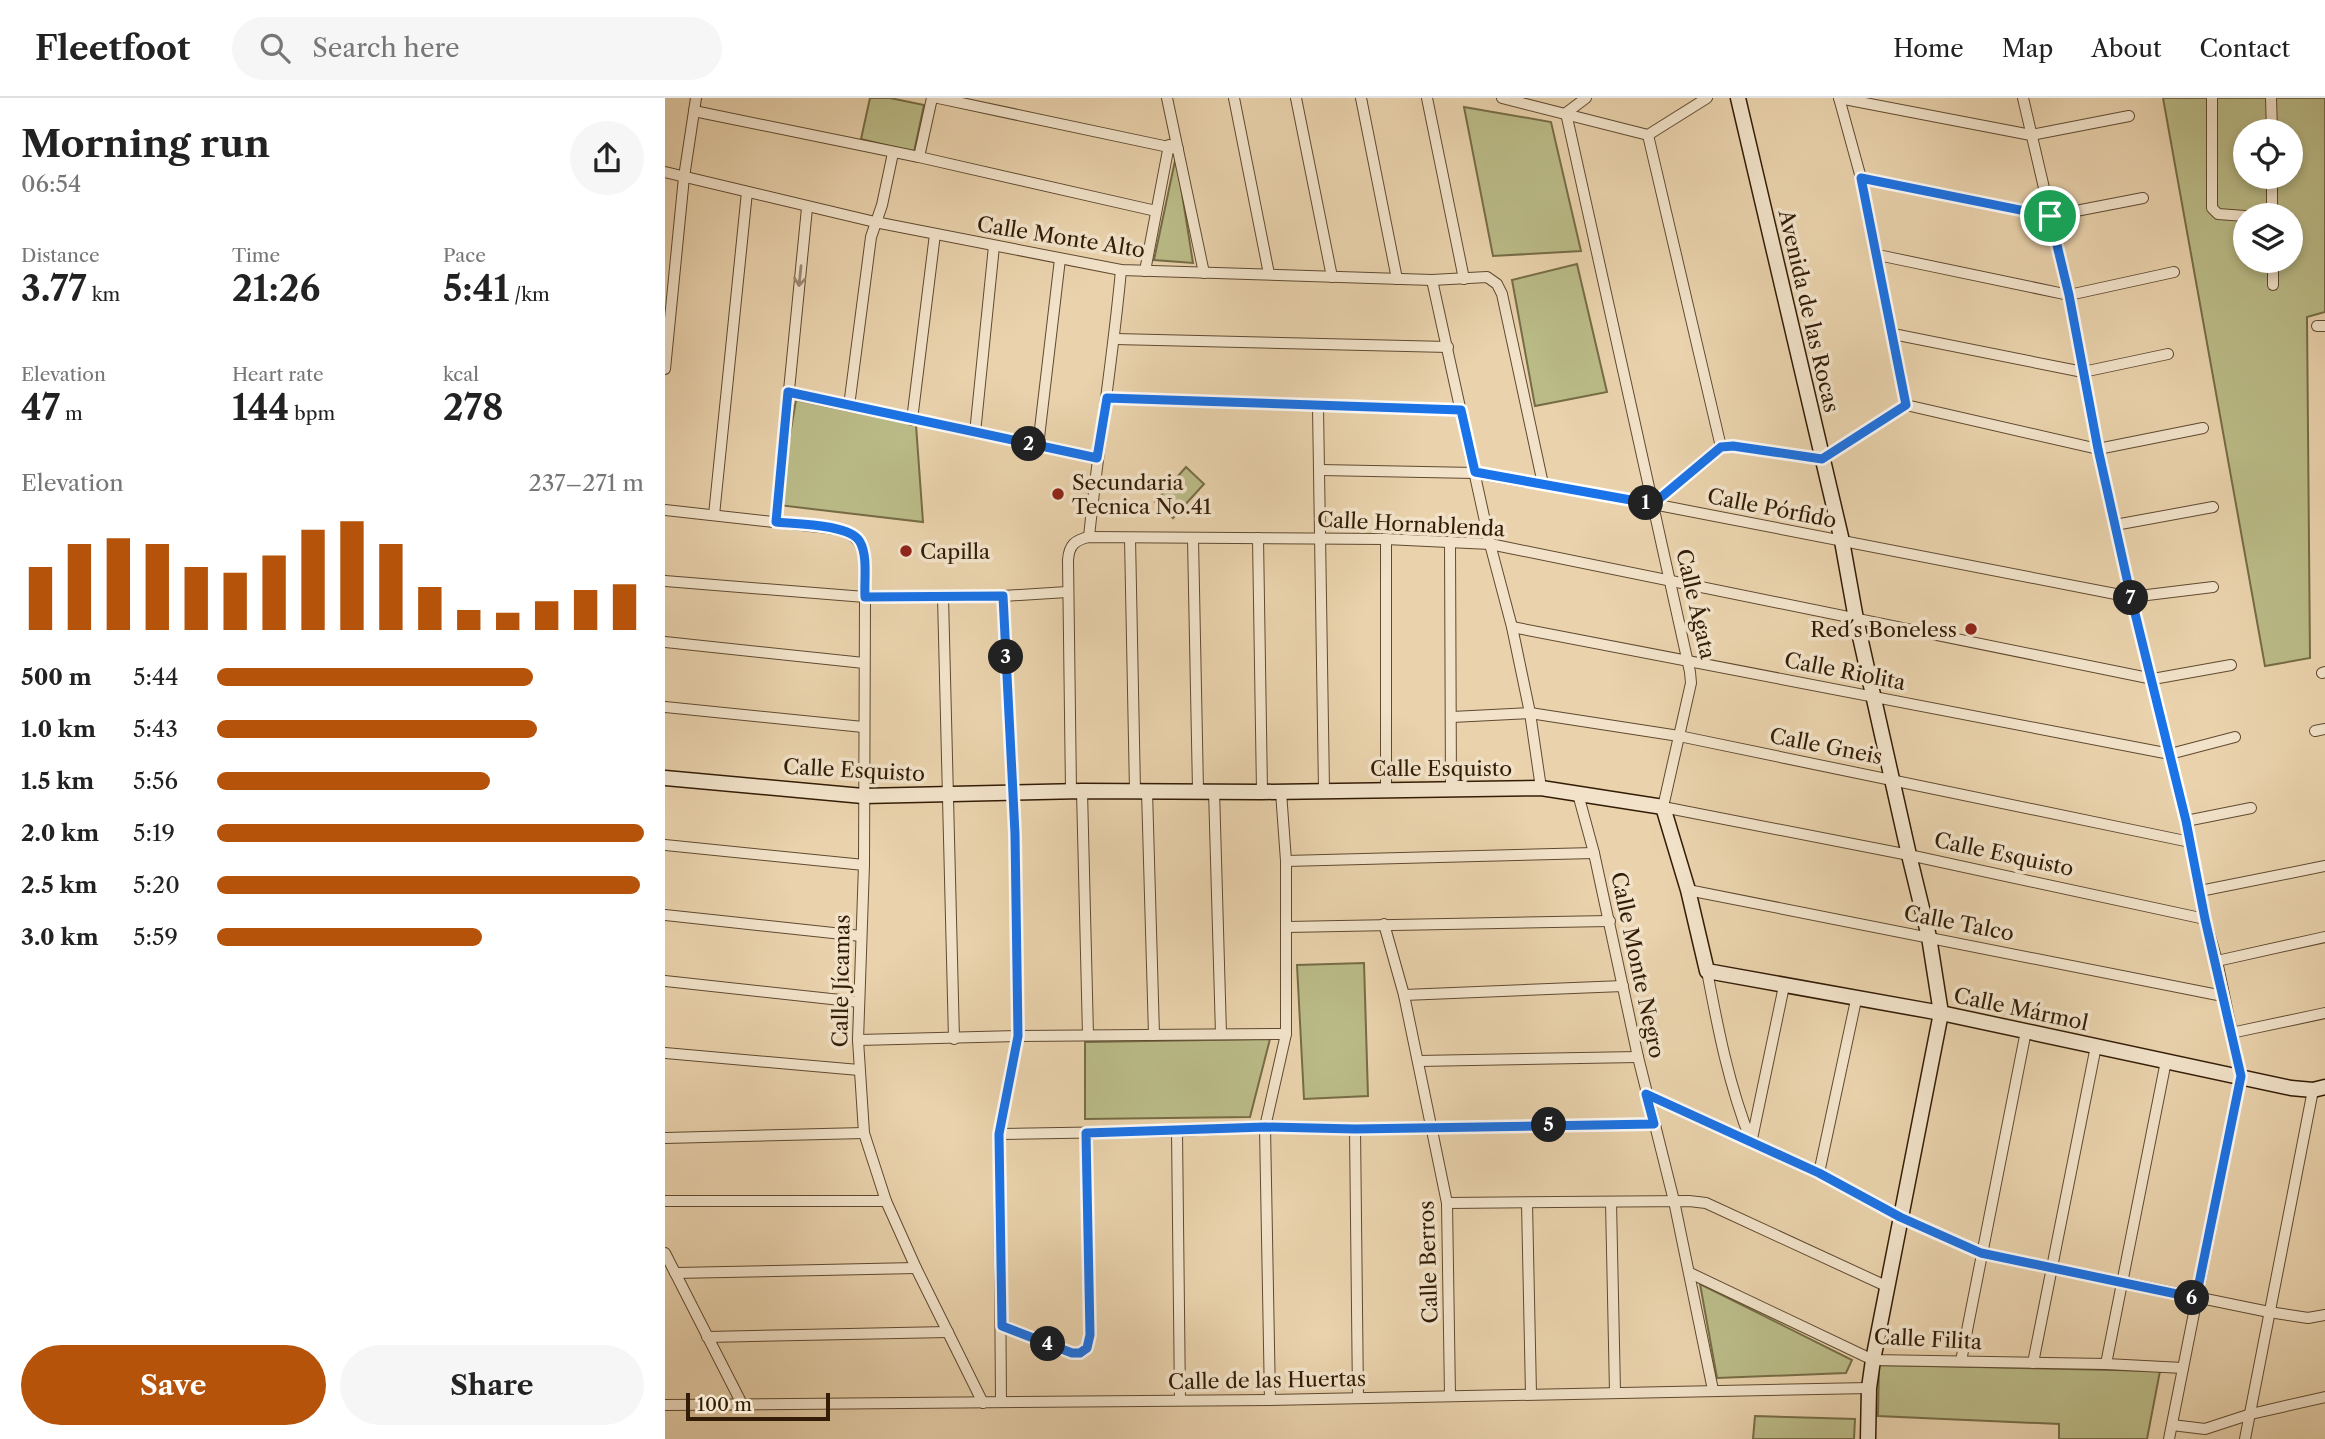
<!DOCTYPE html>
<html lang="en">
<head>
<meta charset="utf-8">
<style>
	body { margin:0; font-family:"Libre Caslon Text",serif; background:#f6f6f6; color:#222; height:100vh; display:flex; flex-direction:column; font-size:26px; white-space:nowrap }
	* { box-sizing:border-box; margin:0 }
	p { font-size:23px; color:#767676 }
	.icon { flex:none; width:38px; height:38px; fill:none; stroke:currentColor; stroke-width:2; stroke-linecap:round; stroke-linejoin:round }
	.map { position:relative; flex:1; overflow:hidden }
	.side { display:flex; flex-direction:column; background:#fff; width:665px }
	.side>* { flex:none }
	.tools { position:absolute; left:1568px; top:21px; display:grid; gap:14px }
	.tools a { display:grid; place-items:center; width:70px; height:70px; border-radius:50%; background:#fff; box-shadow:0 4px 10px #0003; font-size:35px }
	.scale { position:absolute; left:21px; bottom:18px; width:144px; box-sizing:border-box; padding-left:7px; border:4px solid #331c06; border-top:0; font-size:19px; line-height:24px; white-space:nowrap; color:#331c06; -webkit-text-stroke:5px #f1e2c9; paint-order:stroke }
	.pin { position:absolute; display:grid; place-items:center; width:60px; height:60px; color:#fff; margin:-30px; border:4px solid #fff; border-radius:50%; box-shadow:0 2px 7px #0007 }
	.km { position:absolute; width:35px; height:35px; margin:-18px; border-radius:50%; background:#222; color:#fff; font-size:19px; line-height:35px; text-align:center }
	.round { display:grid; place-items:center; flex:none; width:74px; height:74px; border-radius:37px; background:#f6f6f6 }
	.head { display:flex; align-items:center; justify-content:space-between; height:119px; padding:0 21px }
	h1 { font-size:38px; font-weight:700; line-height:52px }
	.metrics { display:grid; grid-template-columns:repeat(3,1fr); gap:10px; height:119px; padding:7px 21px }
	.metrics div { display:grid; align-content:center }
	.metrics b { font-size:35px; font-weight:700 }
	.metrics small { font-size:19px; font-weight:400 }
	.metrics p { font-size:19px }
	.chart { height:196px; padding:14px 21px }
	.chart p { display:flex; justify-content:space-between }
	.chart svg { width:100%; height:126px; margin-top:7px; stroke:#b45309; stroke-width:6 }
	.action { display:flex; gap:14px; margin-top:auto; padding:14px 21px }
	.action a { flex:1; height:80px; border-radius:42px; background:#b45309; color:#fff; font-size:28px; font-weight:700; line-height:80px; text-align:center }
	.action a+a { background:#f6f6f6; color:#222 }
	ul { padding:0 21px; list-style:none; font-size:23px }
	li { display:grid; grid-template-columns:112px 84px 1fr; align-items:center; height:52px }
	li i { height:18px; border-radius:9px; background:#b45309 }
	header { display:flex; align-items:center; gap:42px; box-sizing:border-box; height:98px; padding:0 35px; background:#fff; border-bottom:2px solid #e0e0e0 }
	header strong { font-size:33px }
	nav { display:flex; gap:38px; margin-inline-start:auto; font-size:24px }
	.search { width:490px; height:63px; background:#f6f6f6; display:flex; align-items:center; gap:18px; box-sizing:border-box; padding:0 24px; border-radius:38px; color:#767676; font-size:26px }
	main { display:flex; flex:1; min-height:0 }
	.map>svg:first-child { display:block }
</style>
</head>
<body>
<header>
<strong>Fleetfoot</strong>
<div class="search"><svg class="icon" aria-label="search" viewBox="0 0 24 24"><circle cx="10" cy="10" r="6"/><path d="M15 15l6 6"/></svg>Search here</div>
<nav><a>Home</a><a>Map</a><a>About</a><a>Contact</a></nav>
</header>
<main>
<section class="side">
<div class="head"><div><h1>Morning run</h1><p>06:54</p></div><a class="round"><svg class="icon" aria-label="share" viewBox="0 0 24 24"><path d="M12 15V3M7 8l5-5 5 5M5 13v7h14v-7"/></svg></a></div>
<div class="metrics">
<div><p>Distance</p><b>3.77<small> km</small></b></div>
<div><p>Time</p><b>21:26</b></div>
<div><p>Pace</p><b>5:41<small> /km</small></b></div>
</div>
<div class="metrics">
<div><p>Elevation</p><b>47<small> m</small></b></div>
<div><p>Heart rate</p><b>144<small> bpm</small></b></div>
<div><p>kcal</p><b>278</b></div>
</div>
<div class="chart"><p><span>Elevation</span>237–271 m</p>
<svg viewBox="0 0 160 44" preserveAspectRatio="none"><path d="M5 44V22M15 44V14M25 44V12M35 44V14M45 44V22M55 44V24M65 44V18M75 44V9M85 44V6M95 44V14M105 44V29M115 44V37M125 44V38M135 44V34M145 44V30M155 44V28"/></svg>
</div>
<ul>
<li><b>500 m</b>5:44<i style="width:74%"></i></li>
<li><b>1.0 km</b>5:43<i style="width:75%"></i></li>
<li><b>1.5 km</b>5:56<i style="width:64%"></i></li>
<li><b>2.0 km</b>5:19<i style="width:100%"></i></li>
<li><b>2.5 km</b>5:20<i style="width:99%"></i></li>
<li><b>3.0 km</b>5:59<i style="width:62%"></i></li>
</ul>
<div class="action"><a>Save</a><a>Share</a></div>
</section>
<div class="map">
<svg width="1660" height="1341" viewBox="0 0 1660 1341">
	<rect width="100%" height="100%" fill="#e9d2ac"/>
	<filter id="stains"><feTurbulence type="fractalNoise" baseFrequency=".00286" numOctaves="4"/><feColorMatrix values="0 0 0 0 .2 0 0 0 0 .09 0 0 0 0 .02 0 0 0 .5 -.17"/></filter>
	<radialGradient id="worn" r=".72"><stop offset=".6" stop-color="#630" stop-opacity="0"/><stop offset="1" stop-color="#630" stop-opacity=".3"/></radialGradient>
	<!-- green -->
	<g fill="#babb87" stroke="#766c46" stroke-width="2" fill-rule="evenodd">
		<polygon points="205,0 225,0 259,7 249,54 196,41"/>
		<path d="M1498,0H1660V214L1642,219L1645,560L1600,568ZM1580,33H1626V79H1580ZM1580,117H1626V163H1580Z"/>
		<polygon points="799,9 886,24 916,153 828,158"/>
		<polygon points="511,58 528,165 489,162"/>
		<polygon points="912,166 942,294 870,308 847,182"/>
		<polygon points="131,302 251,327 258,424 113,407"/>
		<polygon points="521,369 539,386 508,420 490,404"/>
		<polygon points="699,865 703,998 639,1001 632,867"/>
		<polygon points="605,941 585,1019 420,1021 420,944"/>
		<polygon points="1035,1186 1187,1262 1181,1275 1052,1280"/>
		<polygon points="1214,1267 1495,1273 1482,1341 1394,1341 1394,1326 1213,1318"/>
		<polygon points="1090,1318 1190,1321 1189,1341 1088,1341"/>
	</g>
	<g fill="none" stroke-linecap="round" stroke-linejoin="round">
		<defs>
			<g id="street">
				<polyline points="273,0 513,51"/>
				<polyline points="502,0 539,175"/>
				<polyline points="569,0 604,176"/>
				<polyline points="631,0 667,179"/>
				<polyline points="696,0 732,181"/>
				<polyline points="762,0 799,181"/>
				<polyline points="837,0 983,37 1042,0"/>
				<polyline points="921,0 901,15 1025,574 1026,585 998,709 1244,757 1540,821"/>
				<polyline points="1174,0 1196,80 1241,307"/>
				<polyline points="1174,0 1366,37 1464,18"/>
				<polyline points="1358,0 1404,197 1433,351 1466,499 1521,723 1540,821 1552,863 1576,978 1504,1341"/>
				<polyline points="1547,0 1547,110 1553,116 1580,118"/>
				<polyline points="1606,0 1607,33"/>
				<polyline points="29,13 254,59 491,113"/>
				<polyline points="983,37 1056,349"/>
				<polyline points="254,59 267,0"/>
				<polyline points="0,74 210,124 456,172 767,182 822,179 832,186 837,196 878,386"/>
				<polyline points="1607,79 1607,117"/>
				<polyline points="1196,80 1385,118 1478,100"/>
				<polyline points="1213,157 1404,197 1509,174"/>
				<polyline points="1608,163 1608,187"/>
				<polyline points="480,173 504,47"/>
				<polyline points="767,182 825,446 847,529 865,615 876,690"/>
				<polyline points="1652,228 1660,228"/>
				<polyline points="1228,236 1418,274 1503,256"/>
				<polyline points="450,241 783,249"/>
				<polyline points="0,271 19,79 31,0"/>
				<polyline points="123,294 432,360"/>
				<polyline points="442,300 796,312"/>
				<polyline points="184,308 206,139 217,107 228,55"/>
				<polyline points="653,309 659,692"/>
				<polyline points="247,322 270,136"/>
				<polyline points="310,335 329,148"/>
				<polyline points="373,348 395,161"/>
				<polyline points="1056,349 1068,348 1157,361 1241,307 1433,351 1538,330"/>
				<polyline points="655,372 810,375 988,406 1466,499 1548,489"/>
				<polyline points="988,406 1056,349"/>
				<path d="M0,412L172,431C207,438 199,470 200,499L199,767L193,942L199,1035L221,1103L251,1170L318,1305"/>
				<polyline points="49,417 82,94"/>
				<polyline points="111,424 142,110"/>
				<polyline points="1450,427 1548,409"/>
				<path d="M424,439C433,349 448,261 456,172"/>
				<polyline points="465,440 470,693"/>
				<polyline points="593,440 597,694"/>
				<polyline points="528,441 533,692"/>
				<polyline points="721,441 721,691"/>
				<polyline points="785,444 786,691"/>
				<polyline points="0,483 200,499 338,498 402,494"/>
				<polyline points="278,499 289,941"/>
				<polyline points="847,529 1505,656 1570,639"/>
				<polyline points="0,544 199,565"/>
				<polyline points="1657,575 1660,574"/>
				<polyline points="0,609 198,629"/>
				<polyline points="787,619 865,615 1014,638 1525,744"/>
				<polyline points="1650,633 1660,631"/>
				<polyline points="549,692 556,936"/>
				<path d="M406,693L403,462C404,447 410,442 424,439L721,441L825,446L1488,581L1566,567"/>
				<polyline points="417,693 423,937"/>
				<polyline points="482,693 489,937"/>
				<polyline points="913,696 929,755 973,959 1009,1103 1048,1292"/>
				<polyline points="1521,723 1586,710"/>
				<polyline points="0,747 199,767"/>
				<polyline points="621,763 929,755"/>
				<polyline points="1023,792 1558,898"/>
				<polyline points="1535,793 1660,768"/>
				<polyline points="0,817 196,838"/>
				<polyline points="719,826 739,897 782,1105 785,1298"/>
				<polyline points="622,829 945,823"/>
				<polyline points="1552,863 1660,839"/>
				<path d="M1042,873C1053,931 1064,988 1086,1043"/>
				<polyline points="0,883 194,904"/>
				<polyline points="739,897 958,888"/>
				<polyline points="1566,935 1660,915"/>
				<polyline points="193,942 353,938 621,936"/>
				<polyline points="0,955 194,972"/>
				<polyline points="753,963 973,959"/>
				<polyline points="981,996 1154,1075 1235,1119 1316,1155 1604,1214 1643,1220 1660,1217"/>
				<polyline points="690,1031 693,1300"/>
				<polyline points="512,1033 515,1302"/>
				<polyline points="334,1036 512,1033 600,1029 690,1031 989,1026"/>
				<polyline points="0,1040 199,1035"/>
				<polyline points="1087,1041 1119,888"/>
				<polyline points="1154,1075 1191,902"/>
				<polyline points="0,1103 221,1103"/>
				<polyline points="946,1104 950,1294"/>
				<polyline points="782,1105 1024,1103 1041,1105 1221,1188"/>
				<polyline points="862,1105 866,1296"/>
				<polyline points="0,1155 77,1306"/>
				<polyline points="10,1175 251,1170"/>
				<polyline points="1025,1175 1208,1262 1441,1266 1518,1270"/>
				<polyline points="337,1228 406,1255 415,1255 422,1250 425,1237 421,1035"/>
				<polyline points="42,1239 283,1234"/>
				<polyline points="1296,1263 1361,933"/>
				<polyline points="1368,1265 1431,948"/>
				<polyline points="1441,1266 1501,963"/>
				<polyline points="605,1302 600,1029 621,936 621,763 616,694"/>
				<polyline points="336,1304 334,1036 353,938 350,736 338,498"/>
				<polyline points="0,1307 605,1302 1204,1290"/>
				<polyline points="1507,1327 1540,1331 1586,1316 1660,1299"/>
				<polyline points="1580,1341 1648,992"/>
			</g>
			<g id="secondary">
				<polyline points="1073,0 1177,443 1191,521 1244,757 1264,839 1276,915 1208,1262 1204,1290 1203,1341"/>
				<polyline points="0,680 198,698 417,693 597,694 876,690 998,709 1023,792 1042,873 1276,915 1626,990 1648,992 1660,989"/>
			</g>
		</defs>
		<!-- street casing -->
		<use href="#street" stroke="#604a30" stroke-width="12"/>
		<!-- secondary casing -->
		<use href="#secondary" stroke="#331c06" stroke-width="17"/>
		<!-- street -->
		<use href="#street" stroke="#f1e2c9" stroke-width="10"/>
		<!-- secondary -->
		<use href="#secondary" stroke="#f1e2c9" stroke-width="14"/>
	</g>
	<!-- one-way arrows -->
	<defs><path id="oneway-shaft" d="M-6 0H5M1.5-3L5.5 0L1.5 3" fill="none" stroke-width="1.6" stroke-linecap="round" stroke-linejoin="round" transform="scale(1.75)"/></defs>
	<use stroke="#9c8971" href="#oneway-shaft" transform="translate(135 178) rotate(96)"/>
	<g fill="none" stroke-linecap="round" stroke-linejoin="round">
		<defs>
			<path id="route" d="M1196,80L1385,118L1404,197L1433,351L1466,499L1521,723L1540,821L1576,978L1531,1200L1316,1155L1235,1119L1154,1075L981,996L989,1026L690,1031L600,1029L421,1035L425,1237L422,1250L415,1255H407L337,1228L334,1036L353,938L350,736L338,498L200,499C199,483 203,458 195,444C186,426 130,426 111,424L123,294L432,360L442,300L796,312L810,374L988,406L1056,349L1068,348L1157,361L1241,307Z"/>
		</defs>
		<!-- route casing -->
		<use href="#route" stroke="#fff" stroke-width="14"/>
		<!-- route -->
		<use href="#route" stroke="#1a73e8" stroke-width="9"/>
	</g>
	<!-- markers -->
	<g fill="#8f2418" stroke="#f1e2c9" stroke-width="2.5">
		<circle cx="393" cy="396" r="7"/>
		<circle cx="241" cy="453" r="7"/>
		<circle cx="1306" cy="531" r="7"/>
	</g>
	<g text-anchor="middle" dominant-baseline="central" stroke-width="7" stroke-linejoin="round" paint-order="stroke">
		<!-- street labels -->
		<g font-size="21" fill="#331c06" stroke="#f1e2c9">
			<text transform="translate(396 139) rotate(9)">Calle Monte Alto</text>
			<text transform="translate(1144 213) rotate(77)">Avenida de las Rocas</text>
			<text transform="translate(1107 410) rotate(11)">Calle Pórfido</text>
			<text transform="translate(746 426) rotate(3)">Calle Hornablenda</text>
			<text transform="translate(1031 506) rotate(77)">Calle Ágata</text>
			<text transform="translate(1180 573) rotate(11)">Calle Riolita</text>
			<text transform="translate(1161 648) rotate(11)">Calle Gneis</text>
			<text x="776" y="670">Calle Esquisto</text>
			<text transform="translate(189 672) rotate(3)">Calle Esquisto</text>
			<text transform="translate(1339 756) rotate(12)">Calle Esquisto</text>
			<text transform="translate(1294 825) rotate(11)">Calle Talco</text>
			<text transform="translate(973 867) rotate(78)">Calle Monte Negro</text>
			<text transform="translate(176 883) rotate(-89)">Calle Jícamas</text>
			<text transform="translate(1356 911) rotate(12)">Calle Mármol</text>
			<text transform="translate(763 1164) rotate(-92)">Calle Berros</text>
			<text transform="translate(1263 1241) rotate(3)">Calle Filita</text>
			<text transform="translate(602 1282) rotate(-1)">Calle de las Huertas</text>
		</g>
		<!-- poi labels -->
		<g font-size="21" fill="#331c06" stroke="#f1e2c9" text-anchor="start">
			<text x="407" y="384">Secundaria<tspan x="407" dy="24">Tecnica No.41</tspan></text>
			<text x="255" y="453">Capilla</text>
			<text x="1292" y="531" text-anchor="end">Red´s Boneless</text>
		</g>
	</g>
	<rect width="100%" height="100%" filter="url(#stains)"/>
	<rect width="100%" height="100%" fill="url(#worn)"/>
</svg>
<div class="tools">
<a><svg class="icon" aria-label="locate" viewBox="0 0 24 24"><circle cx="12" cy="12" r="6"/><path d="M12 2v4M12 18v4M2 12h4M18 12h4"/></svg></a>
<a><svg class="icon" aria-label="layers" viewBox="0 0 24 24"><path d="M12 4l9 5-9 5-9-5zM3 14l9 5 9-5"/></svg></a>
</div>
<div class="scale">100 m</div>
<div class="pin" style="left:1385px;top:118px;background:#1e9e55"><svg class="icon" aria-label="arrive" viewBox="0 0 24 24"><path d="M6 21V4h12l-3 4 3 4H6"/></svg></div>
<b class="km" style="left:981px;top:405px">1</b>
<b class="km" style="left:364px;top:346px">2</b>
<b class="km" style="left:341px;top:559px">3</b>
<b class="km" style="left:383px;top:1246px">4</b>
<b class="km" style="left:884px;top:1027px">5</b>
<b class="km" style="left:1527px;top:1200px">6</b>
<b class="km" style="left:1466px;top:500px">7</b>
</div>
</main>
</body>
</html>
